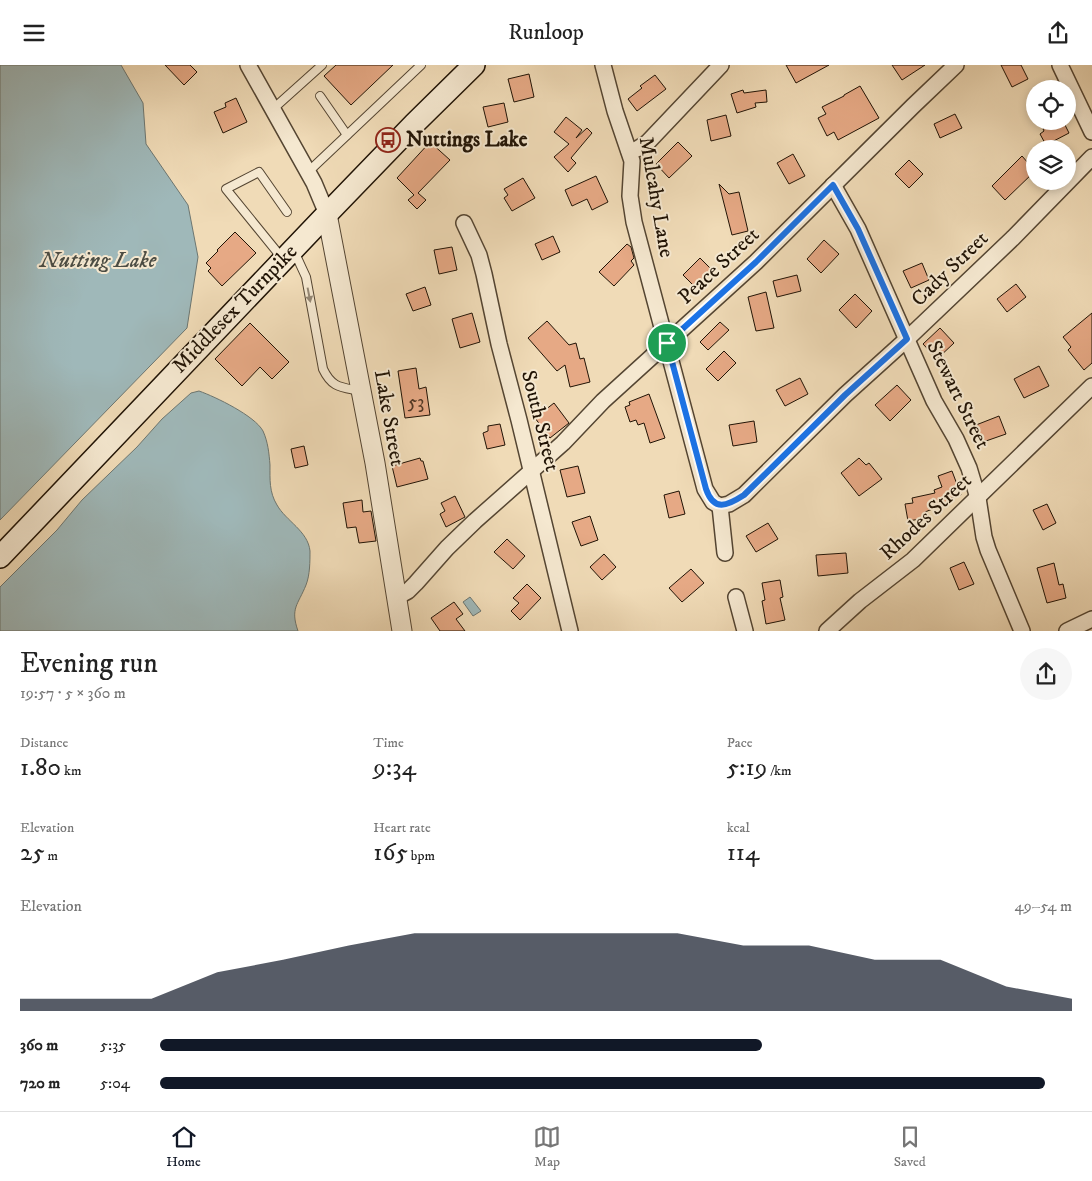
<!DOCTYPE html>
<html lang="en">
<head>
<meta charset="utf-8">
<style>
	body { margin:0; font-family:"IM FELL DW Pica",serif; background:#f6f6f6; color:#222; height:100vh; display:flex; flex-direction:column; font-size:19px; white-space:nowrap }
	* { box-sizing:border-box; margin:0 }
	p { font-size:16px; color:#767676 }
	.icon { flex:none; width:28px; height:28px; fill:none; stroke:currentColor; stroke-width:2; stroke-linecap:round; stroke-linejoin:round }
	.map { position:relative; height:566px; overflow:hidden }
	.panel { display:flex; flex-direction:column; background:#fff; flex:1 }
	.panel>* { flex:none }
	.fabs { position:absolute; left:1026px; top:15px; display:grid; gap:10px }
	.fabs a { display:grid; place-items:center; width:50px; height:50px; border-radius:50%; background:#fff; box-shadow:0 2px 8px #0003; font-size:25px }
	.pin { position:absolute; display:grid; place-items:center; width:42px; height:42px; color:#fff; margin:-21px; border:2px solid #fff; border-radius:50%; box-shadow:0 1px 5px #0007 }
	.round { display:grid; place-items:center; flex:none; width:52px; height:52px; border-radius:26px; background:#f6f6f6 }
	.summary { display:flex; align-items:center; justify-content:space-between; height:85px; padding:0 20px }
	h1 { font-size:28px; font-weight:600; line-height:38px }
	.metrics { display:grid; grid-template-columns:repeat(3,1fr); gap:8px; height:85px; padding:5px 20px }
	.metrics div { display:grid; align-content:center }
	.metrics b { font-size:25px; font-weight:600 }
	.metrics small { font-size:14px; font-weight:400 }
	.metrics p { font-size:14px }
	.chart { height:140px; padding:10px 20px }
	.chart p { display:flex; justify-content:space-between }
	.chart svg { width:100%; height:90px; margin-top:5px; fill:#111827; opacity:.7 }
	ul { padding:0 20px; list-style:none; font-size:16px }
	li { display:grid; grid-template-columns:80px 60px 1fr; align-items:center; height:38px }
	li i { height:12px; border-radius:6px; background:#111827 }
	header { display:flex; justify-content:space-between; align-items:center; height:65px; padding:0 20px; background:#fff; font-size:22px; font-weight:600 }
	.dock { display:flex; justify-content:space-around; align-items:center; height:70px; border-top:1px solid #e0e0e0; background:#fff; font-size:14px; color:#767676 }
	.dock a { display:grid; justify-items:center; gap:2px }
	.dock .current { color:#111827 }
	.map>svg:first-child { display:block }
</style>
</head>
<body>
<header><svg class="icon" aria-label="menu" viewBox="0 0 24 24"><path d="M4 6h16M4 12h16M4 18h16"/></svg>Runloop<svg class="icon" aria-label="share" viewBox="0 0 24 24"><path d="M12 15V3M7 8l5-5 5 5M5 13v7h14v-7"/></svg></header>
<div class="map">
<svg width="1092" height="566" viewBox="0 0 1092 566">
	<rect width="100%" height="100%" fill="#f0dbb7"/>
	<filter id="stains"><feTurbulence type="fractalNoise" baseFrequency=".004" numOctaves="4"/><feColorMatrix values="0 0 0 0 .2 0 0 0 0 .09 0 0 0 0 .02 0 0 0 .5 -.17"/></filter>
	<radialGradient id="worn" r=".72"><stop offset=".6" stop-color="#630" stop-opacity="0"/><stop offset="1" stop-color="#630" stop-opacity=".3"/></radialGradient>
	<!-- water -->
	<g fill="#9fb8b9" stroke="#6c7671">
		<polygon points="0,0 121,0 143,38 146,79 188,140 198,192 187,263 0,455"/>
		<path d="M199,326C216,332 255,351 263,366C268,377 269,388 270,400C270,414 269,427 277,440C286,456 308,466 310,486C310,496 310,510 306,520C298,540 290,543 298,566H0V522L57,465L82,435L137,382L162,354L191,328Z"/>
		<polygon points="470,532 481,546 473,551 463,537"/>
	</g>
	<!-- building -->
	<g fill="#e6a985" stroke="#201305">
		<polygon points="165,0 190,0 197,7 184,20"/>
		<polygon points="336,0 393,0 351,40 324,11"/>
		<polygon points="786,0 829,0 796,18"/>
		<polygon points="892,0 925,0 902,15"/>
		<polygon points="1001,0 1021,0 1028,14 1012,22"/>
		<polygon points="529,9 534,32 514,37 508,14"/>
		<polygon points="655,10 666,24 637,46 628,34 642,23 640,21"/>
		<polygon points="860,21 879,53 838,75 834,67 827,71 818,53 826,49 822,42 844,31 844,30"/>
		<polygon points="743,25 744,28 766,25 767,37 755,38 756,42 737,48 731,29"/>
		<polygon points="236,33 247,57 223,68 214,47 226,42 225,38"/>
		<polygon points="504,38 508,57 488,62 483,42"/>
		<polygon points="955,49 962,63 940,73 934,59"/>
		<polygon points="726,50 731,71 711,76 707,55"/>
		<polygon points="566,52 582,65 576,73 587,63 592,68 571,93 576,98 568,107 554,92 569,79 554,67"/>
		<polygon points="1058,56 1063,56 1069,68 1046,80 1040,69 1044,66 1043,64"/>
		<polygon points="430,77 450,95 418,128 426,135 417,144 408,135 414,130 397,113"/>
		<polygon points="678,77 692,91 669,113 656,99"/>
		<polygon points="793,89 805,111 789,119 777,98"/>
		<polygon points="1022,91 1035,106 1005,135 992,121"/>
		<polygon points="909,95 923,109 909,123 895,109"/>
		<polygon points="596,111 608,137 592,145 587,134 572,141 565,125"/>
		<polygon points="523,113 535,133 512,146 504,133 508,130 504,124"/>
		<polygon points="719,119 729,129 739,127 748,166 732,170"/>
		<polygon points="235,167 256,188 222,221 208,206 211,203 206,198 218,186 217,185"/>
		<polygon points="553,171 560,187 542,195 535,179"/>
		<polygon points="824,175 839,189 821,208 807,194"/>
		<polygon points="627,179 631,182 634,193 631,196 634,200 614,221 599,207"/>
		<polygon points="452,182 457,205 439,209 434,185"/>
		<polygon points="700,193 713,206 696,223 683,210"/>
		<polygon points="922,198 929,215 911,223 903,206"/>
		<polygon points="797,210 801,226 777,232 773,216"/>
		<polygon points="1016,219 1026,232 1007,247 997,234"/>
		<polygon points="425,222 431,240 413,246 406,229"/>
		<polygon points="766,227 774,263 756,266 748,232"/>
		<polygon points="855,229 872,246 856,263 839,245"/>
		<polygon points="472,248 480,277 460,283 452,254"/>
		<polygon points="1092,248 1092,298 1084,305 1068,285 1071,282 1063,272"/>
		<polygon points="547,256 569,280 576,278 580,294 584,293 590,317 570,322 565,300 557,306 528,273"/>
		<polygon points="720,257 729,265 708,285 700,277"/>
		<polygon points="250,258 289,297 272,314 260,302 242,321 215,294"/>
		<polygon points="940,263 954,278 937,294 923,279"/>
		<polygon points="724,286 736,298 718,316 706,304"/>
		<polygon points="1039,301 1049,321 1024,333 1014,314"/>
		<polygon points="416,303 419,324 426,322 430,350 405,353 398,306"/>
		<polygon points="800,313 808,329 785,341 776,325"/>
		<polygon points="897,320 911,335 890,356 875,340"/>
		<polygon points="649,329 665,373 650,378 644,358 638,360 636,355 630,357 625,342 630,340 629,337"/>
		<polygon points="554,338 569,358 550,373 535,353"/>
		<polygon points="999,351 1006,369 983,377 976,360"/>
		<polygon points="754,356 757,377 733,381 729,360"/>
		<polygon points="500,359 505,380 487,384 483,368 488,366 488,361"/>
		<polygon points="304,381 308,400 295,403 291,384"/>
		<polygon points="420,393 421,396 423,396 428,414 397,422 392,401"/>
		<polygon points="859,393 866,400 869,398 882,414 859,431 841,408"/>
		<polygon points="578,401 585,428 567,432 560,405"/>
		<polygon points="952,406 961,430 949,434 950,437 925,447 926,453 908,456 905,439 913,438 912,433 935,428 934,425 942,422 938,411"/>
		<polygon points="679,426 685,449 669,453 664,430"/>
		<polygon points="455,431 465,452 446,462 440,449 445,446 441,438"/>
		<polygon points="362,435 363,447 371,446 376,476 359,478 356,462 347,463 343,438"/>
		<polygon points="1047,439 1056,458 1043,465 1033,445"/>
		<polygon points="590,451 598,475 581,481 572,457"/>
		<polygon points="768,458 778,474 756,487 746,471"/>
		<polygon points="507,474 525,491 513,504 494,487"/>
		<polygon points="846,488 848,508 818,511 816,490"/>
		<polygon points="604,489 616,502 602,515 590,502"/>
		<polygon points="964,497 974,519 959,525 950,503"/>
		<polygon points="1054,498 1059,520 1063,519 1066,533 1047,538 1037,503"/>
		<polygon points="691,504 704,518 682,537 669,523"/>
		<polygon points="780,515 783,532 780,533 785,555 766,559 762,536 765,535 762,518"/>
		<polygon points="527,519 541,533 520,555 511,546 519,538 513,533"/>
		<polygon points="454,537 463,549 456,554 465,566 440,566 431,553"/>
	</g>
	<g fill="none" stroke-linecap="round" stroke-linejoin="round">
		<defs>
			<g id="service">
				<polyline points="320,31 347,70"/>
				<polyline points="273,44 322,0"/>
				<polyline points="308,107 421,0"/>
				<path d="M294,186L306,212L323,304C332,323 341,322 360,326"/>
				<polyline points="282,193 226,124 259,107 287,147"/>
			</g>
			<g id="minor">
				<polyline points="248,0 314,118 327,149"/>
				<polyline points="603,0 615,46 632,96 630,131 634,157 705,424 713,437 720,441"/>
				<polyline points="1060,0 1092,67"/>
				<polyline points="629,86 637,84 648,77 721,0"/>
				<polyline points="833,120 858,164 934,336 956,374 969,403 978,433 984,472 988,485 1022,566"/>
				<polyline points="464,158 479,190 484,209 499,279 519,355 570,566"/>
				<polyline points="720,441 729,439 744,430 845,330 907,274 1013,173 1092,92"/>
				<polyline points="720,441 725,488"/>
				<polyline points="397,532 408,526 416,518 447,483 475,456 563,378 603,336 756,197 913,41 956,0"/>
				<polyline points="736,532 745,566"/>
				<polyline points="827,566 860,536 913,495 1092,321"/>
				<polyline points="1067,566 1092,554"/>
			</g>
			<polyline id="tertiary" points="327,149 375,398 402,566"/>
			<polyline id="secondary" points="0,492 327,149 414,59 474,0"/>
		</defs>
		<!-- service casing -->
		<use href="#service" stroke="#544532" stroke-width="10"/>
		<!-- minor casing -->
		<use href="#minor" stroke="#544532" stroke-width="18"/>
		<!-- tertiary casing -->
		<use href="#tertiary" stroke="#544532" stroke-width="21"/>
		<!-- secondary casing -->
		<use href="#secondary" stroke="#201305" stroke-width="24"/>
		<!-- service -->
		<use href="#service" stroke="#f5e8d0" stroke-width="8"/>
		<!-- minor -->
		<use href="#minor" stroke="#f5e8d0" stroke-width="15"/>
		<!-- tertiary -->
		<use href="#tertiary" stroke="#f5e8d0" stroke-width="19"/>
		<!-- secondary -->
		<use href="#secondary" stroke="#f5e8d0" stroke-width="21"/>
	</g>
	<!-- one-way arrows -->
	<defs><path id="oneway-solid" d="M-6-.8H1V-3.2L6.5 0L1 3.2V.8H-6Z" transform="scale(1.25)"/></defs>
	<use fill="#958875" href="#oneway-solid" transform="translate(309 230) rotate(79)"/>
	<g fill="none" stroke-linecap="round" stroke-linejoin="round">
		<defs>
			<path id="route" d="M833,120L858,164L907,274L845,330L744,430C727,441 714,447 706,424L667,278L756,197Z"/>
		</defs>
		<!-- route casing -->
		<use href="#route" stroke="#fff" stroke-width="10"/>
		<!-- route -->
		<use href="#route" stroke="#1a73e8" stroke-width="6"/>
	</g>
	<!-- icons -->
	<defs>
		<symbol id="bus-ring" viewBox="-11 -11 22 22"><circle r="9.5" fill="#f5e8d0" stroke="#8f2418" stroke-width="1.5"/><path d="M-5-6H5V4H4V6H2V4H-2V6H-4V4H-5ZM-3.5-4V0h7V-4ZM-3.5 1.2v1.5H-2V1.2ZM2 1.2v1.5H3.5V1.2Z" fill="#8f2418"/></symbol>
	</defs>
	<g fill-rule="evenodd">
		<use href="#bus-ring" x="374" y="61" width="28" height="28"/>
	</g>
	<g text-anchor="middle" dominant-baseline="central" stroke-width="4" stroke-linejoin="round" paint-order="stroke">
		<!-- number labels -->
		<g font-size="19" fill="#523825">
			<text x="416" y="337">53</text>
		</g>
		<!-- poi labels -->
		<g font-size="21" font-weight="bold" fill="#201305" stroke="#f5e8d0" text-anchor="start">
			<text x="406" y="75">Nuttings Lake</text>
		</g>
		<!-- street labels -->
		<g font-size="21" fill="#201305" stroke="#f5e8d0">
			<text transform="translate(656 132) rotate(80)">Mulcahy Lane</text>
			<text transform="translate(719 201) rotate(-43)">Peace Street</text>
			<text transform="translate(950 204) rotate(-44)">Cady Street</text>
			<text transform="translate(235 244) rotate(-46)">Middlesex Turnpike</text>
			<text transform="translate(958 330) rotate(64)">Stewart Street</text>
			<text transform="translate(389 353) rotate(80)">Lake Street</text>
			<text transform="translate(540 356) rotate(76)">South Street</text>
			<text transform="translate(926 452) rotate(-43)">Rhodes Street</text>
		</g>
		<!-- water labels -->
		<g font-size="22" font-style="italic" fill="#4c4d44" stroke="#f5e8d0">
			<text x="98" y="195">Nutting Lake</text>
		</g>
	</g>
	<rect width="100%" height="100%" filter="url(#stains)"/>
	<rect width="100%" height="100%" fill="url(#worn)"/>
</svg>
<div class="fabs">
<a><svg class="icon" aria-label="locate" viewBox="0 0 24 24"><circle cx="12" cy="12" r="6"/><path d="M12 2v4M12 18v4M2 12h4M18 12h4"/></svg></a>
<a><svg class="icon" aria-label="layers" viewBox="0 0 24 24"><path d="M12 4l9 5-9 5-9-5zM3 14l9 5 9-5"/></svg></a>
</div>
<div class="pin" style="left:667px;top:278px;background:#1e9e55"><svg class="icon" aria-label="arrive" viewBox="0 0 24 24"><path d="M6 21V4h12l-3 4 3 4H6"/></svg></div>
</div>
<section class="panel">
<div class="summary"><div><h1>Evening run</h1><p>19:57 · 5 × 360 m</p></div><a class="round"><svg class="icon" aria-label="share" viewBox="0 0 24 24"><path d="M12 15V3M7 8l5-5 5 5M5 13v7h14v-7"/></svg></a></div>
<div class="metrics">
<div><p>Distance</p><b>1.80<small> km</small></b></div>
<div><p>Time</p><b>9:34</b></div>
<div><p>Pace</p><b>5:19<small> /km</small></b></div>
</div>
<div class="metrics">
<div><p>Elevation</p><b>25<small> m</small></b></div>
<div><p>Heart rate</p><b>165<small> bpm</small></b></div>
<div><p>kcal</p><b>114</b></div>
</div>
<div class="chart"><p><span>Elevation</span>49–54 m</p>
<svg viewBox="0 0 160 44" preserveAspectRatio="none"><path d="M0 44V38L10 38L20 38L30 25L40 19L50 12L60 6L70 6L80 6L90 6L100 6L110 12L120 12L130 19L140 19L150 32L160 38V44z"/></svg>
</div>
<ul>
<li><b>360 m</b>5:35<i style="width:66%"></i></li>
<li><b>720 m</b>5:04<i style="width:97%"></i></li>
</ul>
</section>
<nav class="dock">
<a class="current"><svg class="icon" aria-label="home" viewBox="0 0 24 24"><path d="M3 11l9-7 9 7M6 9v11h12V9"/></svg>Home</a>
<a><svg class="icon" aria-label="map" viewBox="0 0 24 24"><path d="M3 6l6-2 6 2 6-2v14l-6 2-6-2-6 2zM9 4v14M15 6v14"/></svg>Map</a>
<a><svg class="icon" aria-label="saved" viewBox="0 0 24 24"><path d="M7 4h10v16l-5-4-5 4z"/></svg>Saved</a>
</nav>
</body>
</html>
